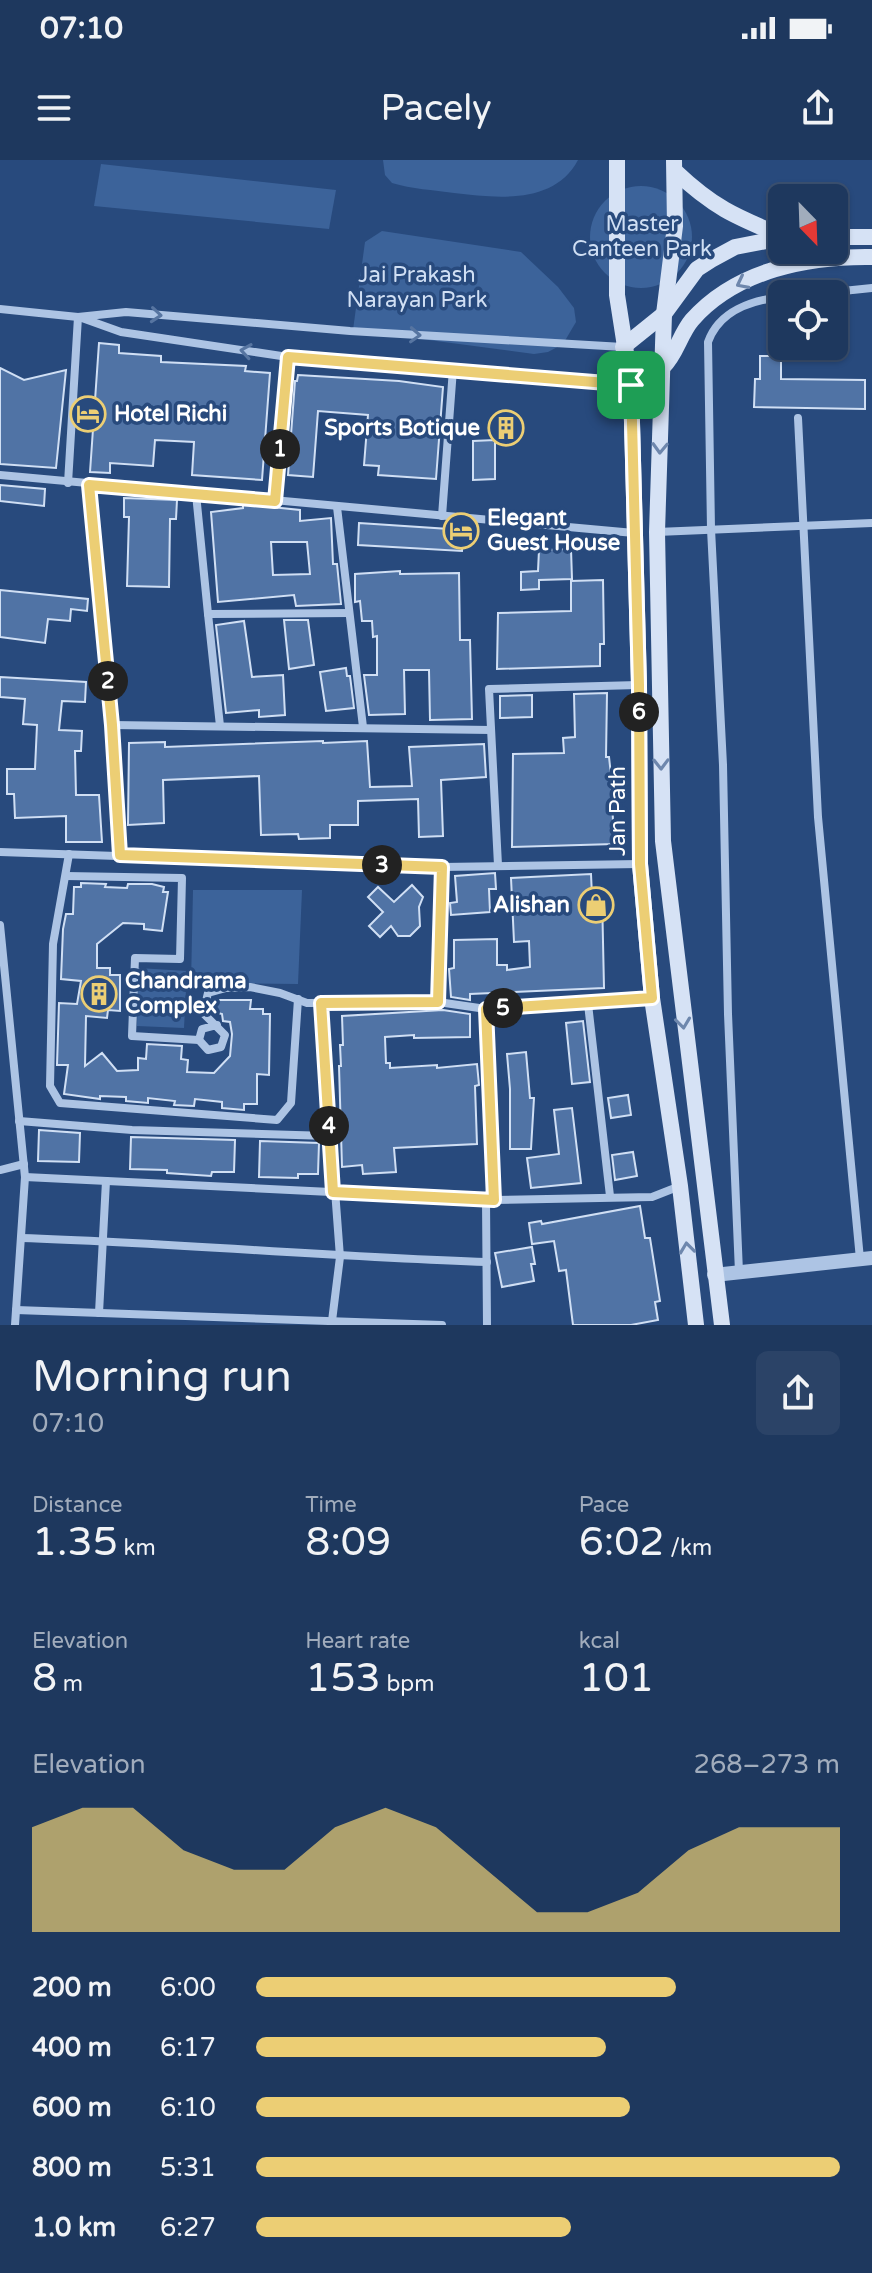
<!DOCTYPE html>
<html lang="en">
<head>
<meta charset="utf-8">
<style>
	body { margin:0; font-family:"Varela Round",sans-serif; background:#2b4367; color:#f1f3f6; height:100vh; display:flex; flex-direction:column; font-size:30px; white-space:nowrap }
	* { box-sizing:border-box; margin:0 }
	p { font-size:26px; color:#a1acbc }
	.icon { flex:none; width:44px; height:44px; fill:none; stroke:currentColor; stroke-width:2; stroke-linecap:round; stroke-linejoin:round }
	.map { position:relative; height:1165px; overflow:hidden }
	.drawer { display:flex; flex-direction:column; background:#1e385e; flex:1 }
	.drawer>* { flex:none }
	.needle { width:52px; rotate:157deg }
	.buttons { position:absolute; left:768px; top:24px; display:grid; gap:16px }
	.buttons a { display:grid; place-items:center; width:80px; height:80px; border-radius:12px; background:#1e385e; box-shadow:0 2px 6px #0004,0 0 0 2px #3c5273; font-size:40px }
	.pin { position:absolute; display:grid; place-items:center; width:68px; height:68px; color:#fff; margin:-34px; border-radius:16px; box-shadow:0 4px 12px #0006 }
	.km { position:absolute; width:40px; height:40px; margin:-20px; border-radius:50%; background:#222; color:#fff; font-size:22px; line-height:40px; text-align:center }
	.round { display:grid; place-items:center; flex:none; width:84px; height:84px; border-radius:12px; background:#2b4367 }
	.summary { display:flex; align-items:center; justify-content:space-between; height:136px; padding:0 32px }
	h1 { font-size:44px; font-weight:600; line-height:60px }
	.stats { display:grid; grid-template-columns:repeat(3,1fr); gap:12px; height:136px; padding:8px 32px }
	.stats div { display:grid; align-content:center }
	.stats b { font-size:40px; font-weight:600 }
	.stats small { font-size:22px; font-weight:400 }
	.stats p { font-size:22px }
	.chart { height:224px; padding:16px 32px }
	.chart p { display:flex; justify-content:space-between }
	.chart svg { width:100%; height:144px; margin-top:8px; fill:#ecce74; opacity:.7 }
	ul { padding:0 32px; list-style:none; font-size:26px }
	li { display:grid; grid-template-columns:128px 96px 1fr; align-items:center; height:60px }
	li i { height:20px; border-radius:10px; background:#ecce74 }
	.status { display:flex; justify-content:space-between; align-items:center; height:56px; padding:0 40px; background:#1e385e; direction:ltr }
	.status svg { height:22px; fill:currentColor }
	header { display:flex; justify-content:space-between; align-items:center; height:104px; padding:0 32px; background:#1e385e; font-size:36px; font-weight:600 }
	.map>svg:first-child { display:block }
</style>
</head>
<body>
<div class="status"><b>07:10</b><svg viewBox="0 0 49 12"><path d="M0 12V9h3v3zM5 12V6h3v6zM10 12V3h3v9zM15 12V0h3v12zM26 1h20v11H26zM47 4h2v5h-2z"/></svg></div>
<header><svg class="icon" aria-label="menu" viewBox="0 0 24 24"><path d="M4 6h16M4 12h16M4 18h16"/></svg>Pacely<svg class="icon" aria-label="share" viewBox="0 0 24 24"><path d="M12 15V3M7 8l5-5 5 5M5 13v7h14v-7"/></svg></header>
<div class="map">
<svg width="872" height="1165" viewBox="0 0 872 1165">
	<rect width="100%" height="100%" fill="#284a7d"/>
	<!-- green -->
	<g fill="#3c639a">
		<path d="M383,0H578C554,45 497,38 454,33C433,30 412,29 392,23L385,15Z"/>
		<polygon points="101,4 336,30 329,69 94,46"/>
		<circle cx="641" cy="77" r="51"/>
		<polygon points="382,71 521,92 558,127 574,148 576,162 563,184 548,192 534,194 353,170 365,82"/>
		<polygon points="193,730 302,730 298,824 191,823"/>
		<polygon points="138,808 187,811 184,868 137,866"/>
	</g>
	<!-- building -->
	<g fill="#5073a5" stroke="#d0dff4" stroke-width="2" fill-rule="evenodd">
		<polygon points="99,183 119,185 119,193 161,196 161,202 246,206 245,211 270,213 262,320 192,315 194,282 155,280 153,306 110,303 110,313 90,312"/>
		<polygon points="760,196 781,196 781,219 865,220 865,249 754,247 755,219 760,219"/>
		<polygon points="0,208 24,220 66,210 56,308 0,304"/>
		<polygon points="298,215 399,221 443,227 436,319 378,315 379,306 364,305 368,255 318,251 313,317 288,315 295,221 297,221"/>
		<polygon points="495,280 495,319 473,320 473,281"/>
		<polygon points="0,325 45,329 44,346 0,341"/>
		<polygon points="124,338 177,340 176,359 170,359 169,427 127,426 129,357 124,357"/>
		<path d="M243,344L300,350V361L331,358L333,404H337L341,444L296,446L294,435L218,442L211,352L243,348ZM271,382H307L310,414L273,415Z"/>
		<polygon points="359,363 464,370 462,391 358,385"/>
		<polygon points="571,389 572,419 539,420 539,429 521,430 521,412 538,411 539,390"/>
		<polygon points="400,411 400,414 459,413 460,480 470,480 472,559 430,560 429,510 404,510 405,554 369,555 364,515 377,515 377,476 373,477 372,461 362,461 360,441 355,442 355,414"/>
		<polygon points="603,420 604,484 600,484 600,506 497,509 498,453 571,451 571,421"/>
		<polygon points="0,430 88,439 87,451 71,449 70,461 48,459 45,483 0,477"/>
		<polygon points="284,460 308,460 314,505 289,509"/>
		<polygon points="244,461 252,517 283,515 285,555 259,557 259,550 226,553 216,465"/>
		<polygon points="346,508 347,516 350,516 354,548 326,551 320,512"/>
		<polygon points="0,517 86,522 85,542 62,541 59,570 82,571 81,591 75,591 76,635 99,635 102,682 66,682 66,656 15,658 14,634 7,634 7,609 35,609 37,565 23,564 25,539 0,537"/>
		<polygon points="607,533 606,597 609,597 611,615 614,684 512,687 513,594 564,593 563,578 575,577 574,534"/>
		<polygon points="532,535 532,557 500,558 500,536"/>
		<polygon points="323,581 323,583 367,581 370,627 412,626 409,587 484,584 486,617 441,620 443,676 419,677 418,639 358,641 358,665 330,665 330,678 299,679 298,674 261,675 259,616 163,620 164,663 128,665 129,583 165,582 165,587"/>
		<polygon points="495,713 496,729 489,729 490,752 451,755 450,743 457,742 455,716"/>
		<polygon points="591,714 592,736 602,735 604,828 470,834 470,840 451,837 449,809 454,808 454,780 497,779 497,805 507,805 507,810 530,807 529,781 514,782 511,718"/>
		<polygon points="81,723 106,724 105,727 127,728 128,724 152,724 164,727 163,732 168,732 162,771 144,769 144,764 123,763 97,784 97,808 110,808 110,815 120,815 120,851 108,850 107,858 86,856 85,906 102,893 117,911 138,910 138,898 146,899 147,884 182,886 181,899 188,900 187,912 214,913 230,896 232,874 230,862 223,861 222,854 211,851 214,840 251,840 250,849 263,849 263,854 270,854 269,915 257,914 257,944 244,944 244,950 222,948 222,942 195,939 194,946 174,945 175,941 148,938 148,943 126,941 126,937 100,936 100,939 64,934 68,905 57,905 59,843 77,844 81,821 61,819 63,769 66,754 73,754 74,727 81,727"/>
		<polygon points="412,725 423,737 419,747 420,766 410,776 398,776 391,766 380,777 369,766 383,752 368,737 378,727 394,742"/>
		<polygon points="443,850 470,854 470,877 414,878 414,875 385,877 386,903 390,903 390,908 437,905 437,908 477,904 479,925 475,926 477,984 394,988 396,1012 363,1014 362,1005 342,1007 339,906 341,906 340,885 343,885 342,856"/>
		<polygon points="583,861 590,922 572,924 566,863"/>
		<polygon points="526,892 530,938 534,938 531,989 510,989 510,929 507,894"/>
		<polygon points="628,935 631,955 611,958 608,938"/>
		<polygon points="572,948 581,1023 531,1028 527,998 559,994 554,950"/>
		<polygon points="39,970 80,973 79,1002 38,1001"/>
		<polygon points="131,977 235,980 234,1012 212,1012 211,1016 167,1013 167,1010 130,1009"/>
		<polygon points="260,981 319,983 318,1014 298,1014 298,1018 259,1017"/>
		<polygon points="633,992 637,1016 615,1020 612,995"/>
		<polygon points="640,1046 645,1078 650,1078 660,1141 655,1142 658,1160 631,1165 573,1165 566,1110 559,1111 554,1081 532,1084 529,1063 541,1061 542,1064"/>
		<polygon points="532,1087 535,1104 531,1104 534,1121 502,1127 495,1093"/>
	</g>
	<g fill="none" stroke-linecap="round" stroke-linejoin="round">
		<!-- minor -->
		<g stroke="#adc4e4" stroke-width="8">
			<polyline points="814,134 872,128"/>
			<polyline points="0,149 78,157 126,152 350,171 623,187"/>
			<polyline points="82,158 121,172 288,197 631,225"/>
			<polyline points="798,258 818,657 860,1099"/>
			<polyline points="0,315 634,373"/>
			<polyline points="68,323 78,157"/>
			<polyline points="89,325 112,565 120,695"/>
			<polyline points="196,334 208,454"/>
			<polyline points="275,341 288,197"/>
			<polyline points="337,347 363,567"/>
			<polyline points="442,356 453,209"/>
			<polyline points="657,372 872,363"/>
			<polyline points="112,565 491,570"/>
			<polyline points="220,566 208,454 349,453"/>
			<polyline points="0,692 442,707 640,704"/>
			<polyline points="69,694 53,784 50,926 60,943 277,960 291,943 298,839"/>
			<polyline points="498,705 489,529 638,525"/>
			<polyline points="66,716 182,718 180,799 135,798 132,876 199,880"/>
			<polyline points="0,765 25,1017 15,1165"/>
			<polyline points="438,842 442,707"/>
			<polyline points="321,843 340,1097 332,1161"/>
			<polyline points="588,844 610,1036"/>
			<polyline points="486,849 494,1040"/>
			<polyline points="217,865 202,869 199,880 208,890 221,887 225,875 203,853 208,833 226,828 250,827 280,833 307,843 438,842 486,849 652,838"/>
			<polyline points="19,961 132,970 329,976"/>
			<polyline points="0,1010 24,1004"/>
			<polyline points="25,1017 494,1040 652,1037 680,1026"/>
			<polyline points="486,1040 487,1165"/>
			<path d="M21,1078C176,1083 331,1097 487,1102"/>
			<path d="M739,1112L728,854L723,605L711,369L708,182C719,151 752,140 782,137"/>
			<polyline points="16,1150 442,1165"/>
			<polyline points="99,1153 106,1021"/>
		</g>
		<!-- tertiary -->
		<polyline stroke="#adc4e4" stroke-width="14" points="714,1115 872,1098"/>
		<!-- secondary -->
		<g stroke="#d6e2f5" stroke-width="16">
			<polyline points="617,0 617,135 631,225 639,525 640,704 652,838 680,1026 696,1165"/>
			<polyline points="674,0 675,66 664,154 657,372 663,681 722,1165"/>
			<path d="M675,11C713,47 734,56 782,76"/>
			<polyline points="834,77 872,77"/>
			<polyline points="623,187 664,154 697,109 711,100 735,87 782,78"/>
			<path d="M631,225C641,220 654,215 663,207C676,195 680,174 692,160C736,110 808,96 872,97"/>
		</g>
	</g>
	<!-- one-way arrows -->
	<defs><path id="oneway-chevron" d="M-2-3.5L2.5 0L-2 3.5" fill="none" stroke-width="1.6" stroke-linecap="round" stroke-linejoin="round" transform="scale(2)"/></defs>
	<g stroke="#6e87ad">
		<use href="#oneway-chevron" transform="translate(742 123) rotate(153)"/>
		<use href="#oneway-chevron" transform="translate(660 288) rotate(92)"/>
		<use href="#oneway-chevron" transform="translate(661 604) rotate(89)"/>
		<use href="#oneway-chevron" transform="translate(683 863) rotate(83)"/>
		<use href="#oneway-chevron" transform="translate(687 1088) rotate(-97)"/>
	</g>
	<g stroke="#5775a1">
		<use href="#oneway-chevron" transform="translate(156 155) rotate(5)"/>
		<use href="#oneway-chevron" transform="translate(415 175) rotate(3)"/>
		<use href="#oneway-chevron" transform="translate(246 191) rotate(-171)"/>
	</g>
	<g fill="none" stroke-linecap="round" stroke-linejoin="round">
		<defs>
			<polygon id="route" points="288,197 631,225 639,525 640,704 652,838 486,849 494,1040 333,1032 321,843 438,842 442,707 120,695 112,565 89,325 275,341"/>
		</defs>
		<!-- route casing -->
		<use href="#route" stroke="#fff" stroke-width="16"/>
		<!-- route -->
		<use href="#route" stroke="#ecce74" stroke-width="10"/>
	</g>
	<!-- icons -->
	<defs>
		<symbol id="hotel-ring" viewBox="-11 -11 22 22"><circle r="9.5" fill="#284a7d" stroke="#ecce74" stroke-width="1.5"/><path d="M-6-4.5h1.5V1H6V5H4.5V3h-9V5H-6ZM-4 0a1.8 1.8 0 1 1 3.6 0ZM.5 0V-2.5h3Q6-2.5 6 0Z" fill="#ecce74"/></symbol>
		<symbol id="building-ring" viewBox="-11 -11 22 22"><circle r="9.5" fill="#284a7d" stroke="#ecce74" stroke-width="1.5"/><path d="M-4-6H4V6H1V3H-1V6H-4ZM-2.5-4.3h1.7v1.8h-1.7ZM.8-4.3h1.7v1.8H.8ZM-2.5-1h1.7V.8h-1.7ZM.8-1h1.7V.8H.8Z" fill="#ecce74"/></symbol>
		<symbol id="shop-ring" viewBox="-11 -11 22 22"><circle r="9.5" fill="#284a7d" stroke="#ecce74" stroke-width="1.5"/><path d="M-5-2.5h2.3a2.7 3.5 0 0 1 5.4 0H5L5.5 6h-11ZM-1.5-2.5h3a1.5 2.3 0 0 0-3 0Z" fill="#ecce74"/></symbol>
	</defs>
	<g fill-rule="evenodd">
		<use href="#hotel-ring" x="68" y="234" width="40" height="40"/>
		<use href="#building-ring" x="486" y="248" width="40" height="40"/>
		<use href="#hotel-ring" x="441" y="351" width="40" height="40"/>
		<use href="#shop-ring" x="576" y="725" width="40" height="40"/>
		<use href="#building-ring" x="79" y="814" width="40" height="40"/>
	</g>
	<g text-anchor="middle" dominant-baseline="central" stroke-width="7" stroke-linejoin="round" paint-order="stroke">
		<!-- park labels -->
		<g font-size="22" fill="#d0dff4" stroke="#284a7d">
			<text x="642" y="64">Master<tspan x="642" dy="25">Canteen Park</tspan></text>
			<text x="417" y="115">Jai Prakash<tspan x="417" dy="25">Narayan Park</tspan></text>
		</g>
		<!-- poi labels -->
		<g font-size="22" font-weight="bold" fill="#fff" stroke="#284a7d" text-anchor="start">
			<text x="114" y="254">Hotel Richi</text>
			<text x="480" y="268" text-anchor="end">Sports Botique</text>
			<text x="487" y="358">Elegant<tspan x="487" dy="25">Guest House</tspan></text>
			<text x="570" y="745" text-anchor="end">Alishan</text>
			<text x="125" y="821">Chandrama<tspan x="125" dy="25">Complex</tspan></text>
		</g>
		<!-- street labels -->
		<g font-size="22" fill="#fff" stroke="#284a7d">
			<text transform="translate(618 651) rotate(-90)">Jan Path</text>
		</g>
	</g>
</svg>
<div class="buttons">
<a><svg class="needle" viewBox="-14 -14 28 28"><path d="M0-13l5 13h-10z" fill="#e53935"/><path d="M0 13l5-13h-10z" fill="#a1acbc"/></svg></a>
<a><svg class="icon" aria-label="locate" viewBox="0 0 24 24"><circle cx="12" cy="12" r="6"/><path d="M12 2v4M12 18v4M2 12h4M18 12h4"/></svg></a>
</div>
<div class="pin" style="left:631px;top:225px;background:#1e9e55"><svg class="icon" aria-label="arrive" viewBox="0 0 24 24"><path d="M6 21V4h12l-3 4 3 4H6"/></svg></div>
<b class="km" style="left:280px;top:289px">1</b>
<b class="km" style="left:108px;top:521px">2</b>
<b class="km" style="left:382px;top:705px">3</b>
<b class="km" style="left:329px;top:966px">4</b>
<b class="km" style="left:503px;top:848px">5</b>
<b class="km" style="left:639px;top:552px">6</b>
</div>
<section class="drawer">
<div class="summary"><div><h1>Morning run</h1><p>07:10</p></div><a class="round"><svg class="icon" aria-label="share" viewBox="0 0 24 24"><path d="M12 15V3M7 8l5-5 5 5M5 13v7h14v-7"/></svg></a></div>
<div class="stats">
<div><p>Distance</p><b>1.35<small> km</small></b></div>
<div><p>Time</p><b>8:09</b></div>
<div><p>Pace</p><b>6:02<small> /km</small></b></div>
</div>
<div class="stats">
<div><p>Elevation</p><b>8<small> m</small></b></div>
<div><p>Heart rate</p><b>153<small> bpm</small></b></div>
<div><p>kcal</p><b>101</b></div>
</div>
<div class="chart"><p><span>Elevation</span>268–273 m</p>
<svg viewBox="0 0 160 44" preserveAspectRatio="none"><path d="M0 44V12L10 6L20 6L30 19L40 25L50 25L60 12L70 6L80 12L90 25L100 38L110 38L120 32L130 19L140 12L150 12L160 12V44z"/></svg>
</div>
<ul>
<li><b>200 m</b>6:00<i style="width:72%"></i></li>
<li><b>400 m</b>6:17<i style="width:60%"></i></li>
<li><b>600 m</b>6:10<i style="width:64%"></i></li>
<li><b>800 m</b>5:31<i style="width:100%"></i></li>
<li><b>1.0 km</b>6:27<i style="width:54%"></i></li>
</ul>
</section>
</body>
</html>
